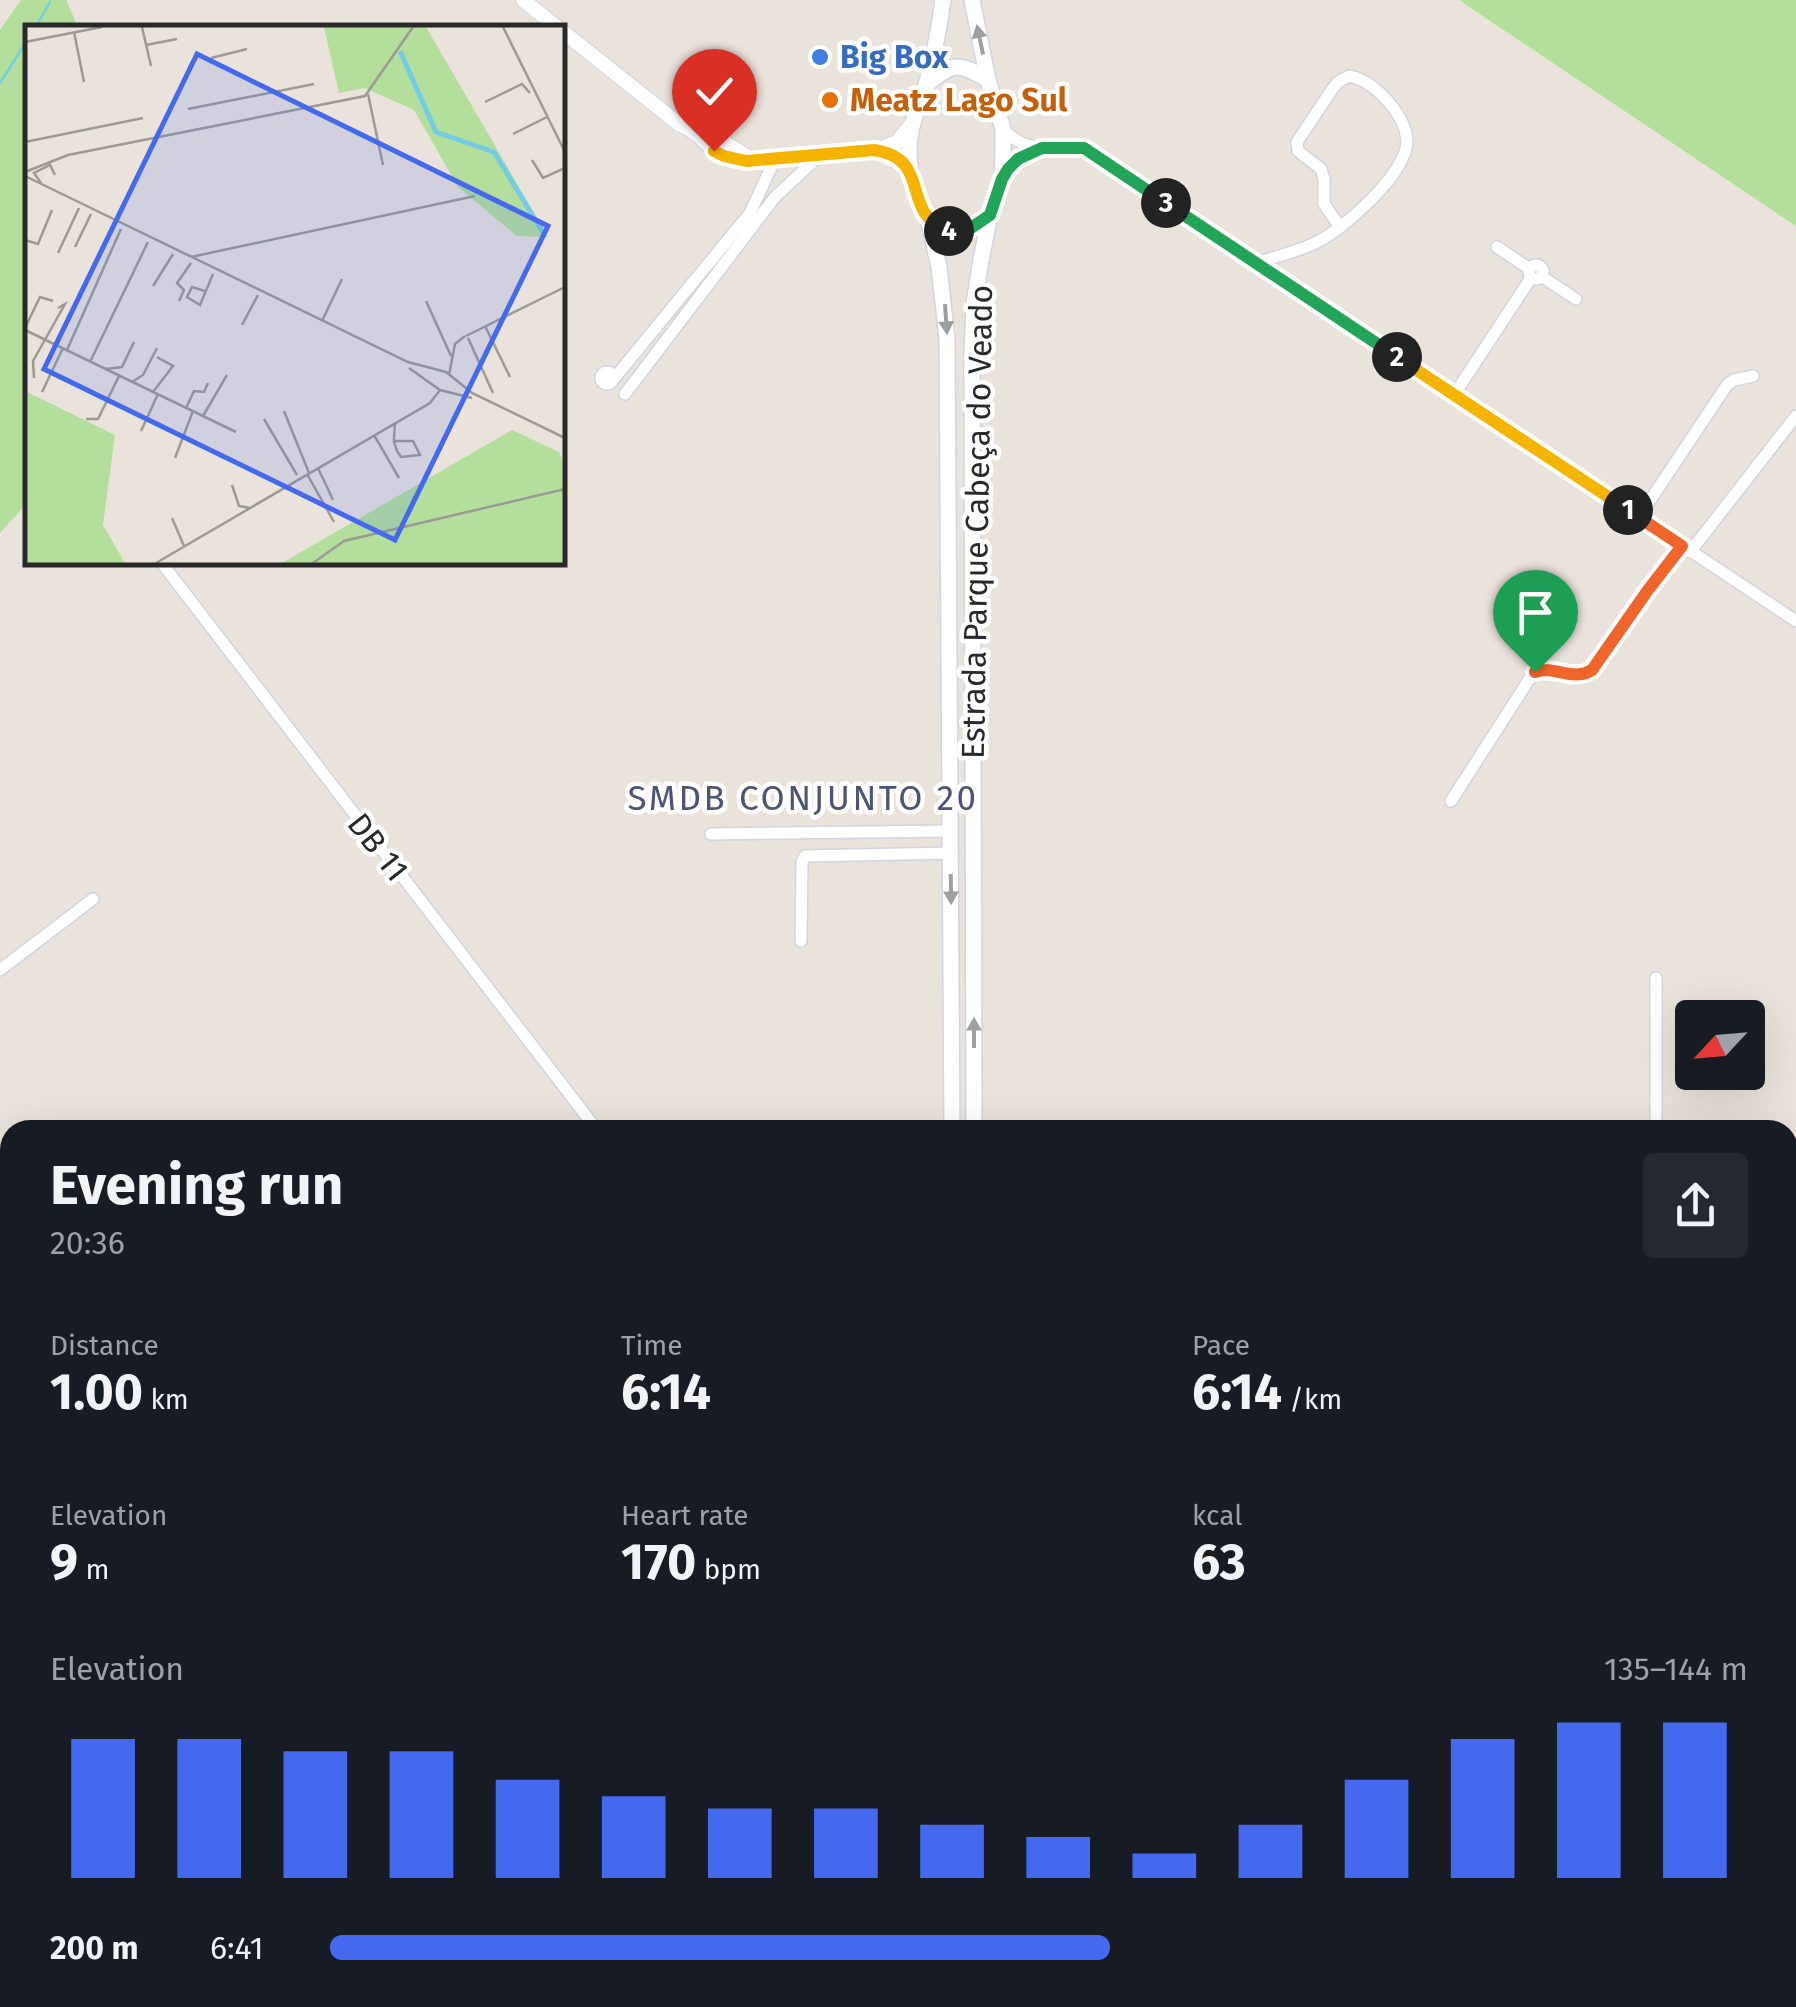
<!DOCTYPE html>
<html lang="en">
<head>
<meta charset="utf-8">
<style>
	body { margin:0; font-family:"Fira Sans",sans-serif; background:#242831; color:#f1f3f6; height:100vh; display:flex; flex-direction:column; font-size:38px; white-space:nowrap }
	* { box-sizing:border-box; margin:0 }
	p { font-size:32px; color:#9ea1a6 }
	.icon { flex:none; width:55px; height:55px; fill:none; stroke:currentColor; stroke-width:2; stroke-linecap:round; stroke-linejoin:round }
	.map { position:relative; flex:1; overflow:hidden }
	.drawer { position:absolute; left:0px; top:1120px; width:1798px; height:888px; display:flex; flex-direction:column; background:#171b24; border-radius:30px 30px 0 0; box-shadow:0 10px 40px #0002 }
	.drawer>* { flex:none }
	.needle { width:65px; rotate:244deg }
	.controls { position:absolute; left:1675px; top:1000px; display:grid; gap:20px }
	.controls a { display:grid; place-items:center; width:90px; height:90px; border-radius:10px; background:#171b24; box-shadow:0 10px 40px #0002; font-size:50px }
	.pin { position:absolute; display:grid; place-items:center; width:85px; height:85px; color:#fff; margin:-102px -42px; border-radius:50% 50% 50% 0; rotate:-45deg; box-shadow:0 0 10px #0007 }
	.pin .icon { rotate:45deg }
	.km { position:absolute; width:50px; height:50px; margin:-25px; border-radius:50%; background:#222; color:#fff; font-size:28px; line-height:50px; text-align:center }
	.round { display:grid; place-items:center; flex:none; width:105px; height:105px; border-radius:10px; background:#242831 }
	.overview { display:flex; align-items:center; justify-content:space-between; height:170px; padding:0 50px }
	h1 { font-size:55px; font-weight:700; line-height:75px }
	.stats { display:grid; grid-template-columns:repeat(3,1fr); gap:15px; height:170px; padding:10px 50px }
	.stats div { display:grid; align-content:center }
	.stats b { font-size:50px; font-weight:700 }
	.stats small { font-size:28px; font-weight:400 }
	.stats p { font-size:28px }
	.chart { height:280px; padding:20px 50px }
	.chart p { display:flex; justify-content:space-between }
	.chart svg { width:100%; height:180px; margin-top:10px; stroke:#4569ee; stroke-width:6 }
	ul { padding:0 50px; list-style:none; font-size:32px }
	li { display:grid; grid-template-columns:160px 120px 1fr; align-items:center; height:75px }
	li i { height:25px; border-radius:12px; background:#4569ee }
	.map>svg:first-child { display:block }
</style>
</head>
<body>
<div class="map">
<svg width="1796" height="2007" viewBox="0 0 1796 2007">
	<rect width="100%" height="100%" fill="#eae3db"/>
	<!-- green -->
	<g fill="#b3de9b">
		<polygon points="21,0 66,0 78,27 28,28 27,503 0,533 0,30"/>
		<polygon points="1459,0 1796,0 1796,226"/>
	</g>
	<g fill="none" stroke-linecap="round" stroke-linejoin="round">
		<!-- stream -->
		<g stroke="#74cbe6" stroke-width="2.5">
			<polyline points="35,28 50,2"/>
			<polyline points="0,83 28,39"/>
		</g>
		<defs>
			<g id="minor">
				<path d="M1003,129C1025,154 1055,148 1084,148L1796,621"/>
				<polyline points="1002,178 1018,159 1038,150"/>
				<polyline points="1497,247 1530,269"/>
				<path d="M1256,263C1275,257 1296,252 1315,243C1342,231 1406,174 1407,142C1407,133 1402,121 1397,113C1386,97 1368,79 1349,76L1338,82L1333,88L1297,142L1298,151L1321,169L1324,179V204L1340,227"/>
				<circle cx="1536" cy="272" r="7"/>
				<polyline points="1541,276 1576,299"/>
				<circle cx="607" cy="378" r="6"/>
				<polyline points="612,381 750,213 775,159"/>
				<polyline points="625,394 775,197 819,156"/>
				<polyline points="1454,395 1531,278"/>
				<polyline points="1639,517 1727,385 1734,380 1753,376"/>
				<polyline points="1690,552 1796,416"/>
				<polyline points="161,562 597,1130"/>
				<polyline points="1451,801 1532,675 1543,669 1576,676 1581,676 1591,670 1647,590 1681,546"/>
				<polyline points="711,834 950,831"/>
				<polyline points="801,941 802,862 805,856 951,853"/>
				<polyline points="0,970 93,899"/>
				<polyline points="1656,978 1656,1130"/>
				<polyline points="1788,1196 1796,1196"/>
				<polyline points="1788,1419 1796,1419"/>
				<polyline points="0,1564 10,1577"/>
				<polyline points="1788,1626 1796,1626"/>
				<polyline points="1788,1643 1796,1643"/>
				<polyline points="0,1933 10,1946"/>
				<polyline points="1788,1963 1796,1963"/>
				<polyline points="50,1998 57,2007"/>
				<polyline points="1660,1998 1660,2007"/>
			</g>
			<g id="tertiary">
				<polyline points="523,0 558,28"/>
				<polyline points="562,31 680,125 693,131"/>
				<circle cx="700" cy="125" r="10"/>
				<polyline points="710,125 727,144 748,157"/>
				<path d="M697,134C714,154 732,162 758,161L874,151L897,142L913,122"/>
				<path d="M875,151C893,153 901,158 911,174"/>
				<polyline points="0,1379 10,1392"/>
				<polyline points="472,1998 479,2007"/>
			</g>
			<g id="secondary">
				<path d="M943,0C939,28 934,57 926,85C921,102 912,119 910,137C906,163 915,217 941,228C960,237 975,227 990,215"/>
				<polyline points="972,0 988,80 1003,129 1003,153 1002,179 990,215 981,260 974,303 972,353 974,1130"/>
				<path d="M927,84C953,62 959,62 988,80"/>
				<polyline points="929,223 939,267 947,338 952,1130"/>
				<polyline points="955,1998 955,2007"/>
				<polyline points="977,2007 977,1998"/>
			</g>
		</defs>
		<!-- minor casing -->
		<use href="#minor" stroke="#d1d4e1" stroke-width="14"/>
		<!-- tertiary casing -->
		<use href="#tertiary" stroke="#d1d4e1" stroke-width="16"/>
		<!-- secondary casing -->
		<use href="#secondary" stroke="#d1d4e1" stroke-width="18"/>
		<!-- minor -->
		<use href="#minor" stroke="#fff" stroke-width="11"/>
		<!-- tertiary -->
		<use href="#tertiary" stroke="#fff" stroke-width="14"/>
		<!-- secondary -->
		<use href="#secondary" stroke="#fff" stroke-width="15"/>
	</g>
	<!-- one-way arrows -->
	<defs><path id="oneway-solid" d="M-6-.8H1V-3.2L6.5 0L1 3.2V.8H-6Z" transform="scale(2.5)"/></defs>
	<g fill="#9f9f9f">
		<use href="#oneway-solid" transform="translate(980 40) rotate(-102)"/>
		<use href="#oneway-solid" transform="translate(946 319) rotate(86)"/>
		<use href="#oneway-solid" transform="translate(951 889) rotate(89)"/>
		<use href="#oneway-solid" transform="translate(974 1033) rotate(-90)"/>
	</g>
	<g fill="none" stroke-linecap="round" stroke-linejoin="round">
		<defs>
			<path id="split-1" d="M1535,672C1555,665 1572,682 1592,670L1648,590L1682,546L1628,510"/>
			<polyline id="split-2" points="1397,357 1628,510"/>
			<polyline id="split-3" points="1166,203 1397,357"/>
			<polyline id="split-4" points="949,231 968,230 990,215 1002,179 1008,169 1018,159 1042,148 1084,148 1166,203"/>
			<path id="split-5" d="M714,151L724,156L746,161L874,150C934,159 898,213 949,231"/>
		</defs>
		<!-- split-1 casing -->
		<use href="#split-1" stroke="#fff" stroke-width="20"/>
		<!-- split-2 casing -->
		<use href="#split-2" stroke="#fff" stroke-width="20"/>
		<!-- split-3 casing -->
		<use href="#split-3" stroke="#fff" stroke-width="20"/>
		<!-- split-4 casing -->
		<use href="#split-4" stroke="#fff" stroke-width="20"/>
		<!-- split-5 casing -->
		<use href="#split-5" stroke="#fff" stroke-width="20"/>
		<!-- split-1 -->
		<use href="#split-1" stroke="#f0652b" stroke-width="12"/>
		<!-- split-2 -->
		<use href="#split-2" stroke="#f5b400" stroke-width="12"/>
		<!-- split-3 -->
		<use href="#split-3" stroke="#22a559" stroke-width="12"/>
		<!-- split-4 -->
		<use href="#split-4" stroke="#22a559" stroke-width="12"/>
		<!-- split-5 -->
		<use href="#split-5" stroke="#f5b400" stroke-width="12"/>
	</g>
	<!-- markers -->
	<circle fill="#3f7fe0" stroke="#fff" stroke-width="4" cx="820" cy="57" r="10"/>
	<circle fill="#e8710a" stroke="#fff" stroke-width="4" cx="830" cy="100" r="10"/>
	<g text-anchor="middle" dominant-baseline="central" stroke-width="9" stroke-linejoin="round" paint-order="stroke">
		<!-- shop labels -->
		<g font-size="32" font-weight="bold" fill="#366cbe" stroke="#fff" text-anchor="start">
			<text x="840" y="57">Big Box</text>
		</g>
		<!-- food labels -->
		<g font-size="32" font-weight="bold" fill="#c56008" stroke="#fff" text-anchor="start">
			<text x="850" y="100">Meatz Lago Sul</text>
		</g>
		<!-- street labels -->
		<g font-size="32" fill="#292929" stroke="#fff">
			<text transform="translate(977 522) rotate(-89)">Estrada Parque Cabeça do Veado</text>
			<text transform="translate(378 847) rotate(52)">DB 11</text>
		</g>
		<!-- neighbourhood labels -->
		<g font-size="35" letter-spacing="2.5" fill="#4c5576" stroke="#fff">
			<text x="803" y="798">SMDB CONJUNTO 20</text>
		</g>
	</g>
	<!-- overview -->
	<g transform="translate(25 25)">
		<rect width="540" height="540" fill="#eae3db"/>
		<path d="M299,2H401L523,212L492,211L433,162L389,85L340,63L314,68ZM0,366L90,410L78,500L100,538H0ZM487,405L534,427L540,443V538H257Z" fill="#b3de9b"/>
		<path fill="none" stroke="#74cbe6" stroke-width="5" d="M375,26L411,107L469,127L519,209"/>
		<path fill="none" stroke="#9d9994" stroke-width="2.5" d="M117,2L126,41M478,2L540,127M49,7L59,57M0,17L77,2M121,20L152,14M186,33L222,24M343,69L358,140M460,77L497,59L505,68M163,84L289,59M488,109L522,92M0,117L118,93M507,135L518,153L540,143M0,147L43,130L340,71L388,2M0,151L383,337L421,347L447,368L540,413M16,158L9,148L25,140L30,150M0,215L13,219L27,185M50,222L66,189M33,228L54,183M166,232L450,171M128,261L148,229M180,266L167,262L162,272L175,280L188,249M154,276L159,265L152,258L166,238M401,276L426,331M297,296L317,254M217,300L233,270M460,301L485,352M0,303L15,272L28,276M0,305L211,407M441,311L540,262M443,313L468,368M42,325L96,204M65,337L123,217M384,343L415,365L447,373M80,344L97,342L109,317M424,350L430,319L440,311M9,353L8,336L40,279L33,283M107,357L118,350L132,323M17,367L38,323M128,367L148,341L132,332M161,383L169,366L179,367L183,358M259,386L284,448M178,391L202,350M61,394H73L94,351M239,394L272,450M116,406L133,369M349,410L374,453M369,416H388L395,430L376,432L372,426L369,417V413L370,398M150,433L168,386M293,443L308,475M282,449L309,497M207,460L214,481L225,483M147,493L159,521M131,538L405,378L415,365M288,538L319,516L540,464"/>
		<path fill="#4569ee" fill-opacity="0.15" stroke="#4569ee" stroke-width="5" d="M172,29L523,201L370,515L19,344Z"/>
		<rect width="540" height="540" fill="none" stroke="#292929" stroke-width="5"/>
	</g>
</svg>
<div class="controls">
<a><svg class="needle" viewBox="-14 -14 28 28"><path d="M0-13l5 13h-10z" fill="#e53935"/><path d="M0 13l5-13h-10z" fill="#9ea1a6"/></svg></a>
</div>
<div class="pin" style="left:1535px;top:672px;background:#1e9e55"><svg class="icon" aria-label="arrive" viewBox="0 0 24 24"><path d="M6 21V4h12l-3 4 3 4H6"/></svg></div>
<div class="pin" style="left:714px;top:151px;background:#d93025"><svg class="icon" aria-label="check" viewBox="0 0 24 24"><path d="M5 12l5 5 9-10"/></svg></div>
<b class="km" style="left:1628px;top:510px">1</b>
<b class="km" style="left:1397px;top:357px">2</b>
<b class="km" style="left:1166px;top:203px">3</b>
<b class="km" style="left:949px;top:231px">4</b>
<section class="drawer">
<div class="overview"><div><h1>Evening run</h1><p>20:36</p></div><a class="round"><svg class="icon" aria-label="share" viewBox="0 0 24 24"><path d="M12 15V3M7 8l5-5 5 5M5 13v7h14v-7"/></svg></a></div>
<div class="stats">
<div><p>Distance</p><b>1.00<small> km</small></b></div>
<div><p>Time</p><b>6:14</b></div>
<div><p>Pace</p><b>6:14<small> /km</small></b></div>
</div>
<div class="stats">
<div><p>Elevation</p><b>9<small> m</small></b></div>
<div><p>Heart rate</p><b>170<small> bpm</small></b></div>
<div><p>kcal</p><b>63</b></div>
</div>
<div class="chart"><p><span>Elevation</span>135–144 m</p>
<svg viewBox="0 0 160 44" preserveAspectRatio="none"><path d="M5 44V10M15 44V10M25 44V13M35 44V13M45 44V20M55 44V24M65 44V27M75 44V27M85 44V31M95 44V34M105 44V38M115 44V31M125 44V20M135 44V10M145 44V6M155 44V6"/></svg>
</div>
<ul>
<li><b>200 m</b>6:41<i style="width:55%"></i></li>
</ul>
</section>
</div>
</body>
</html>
